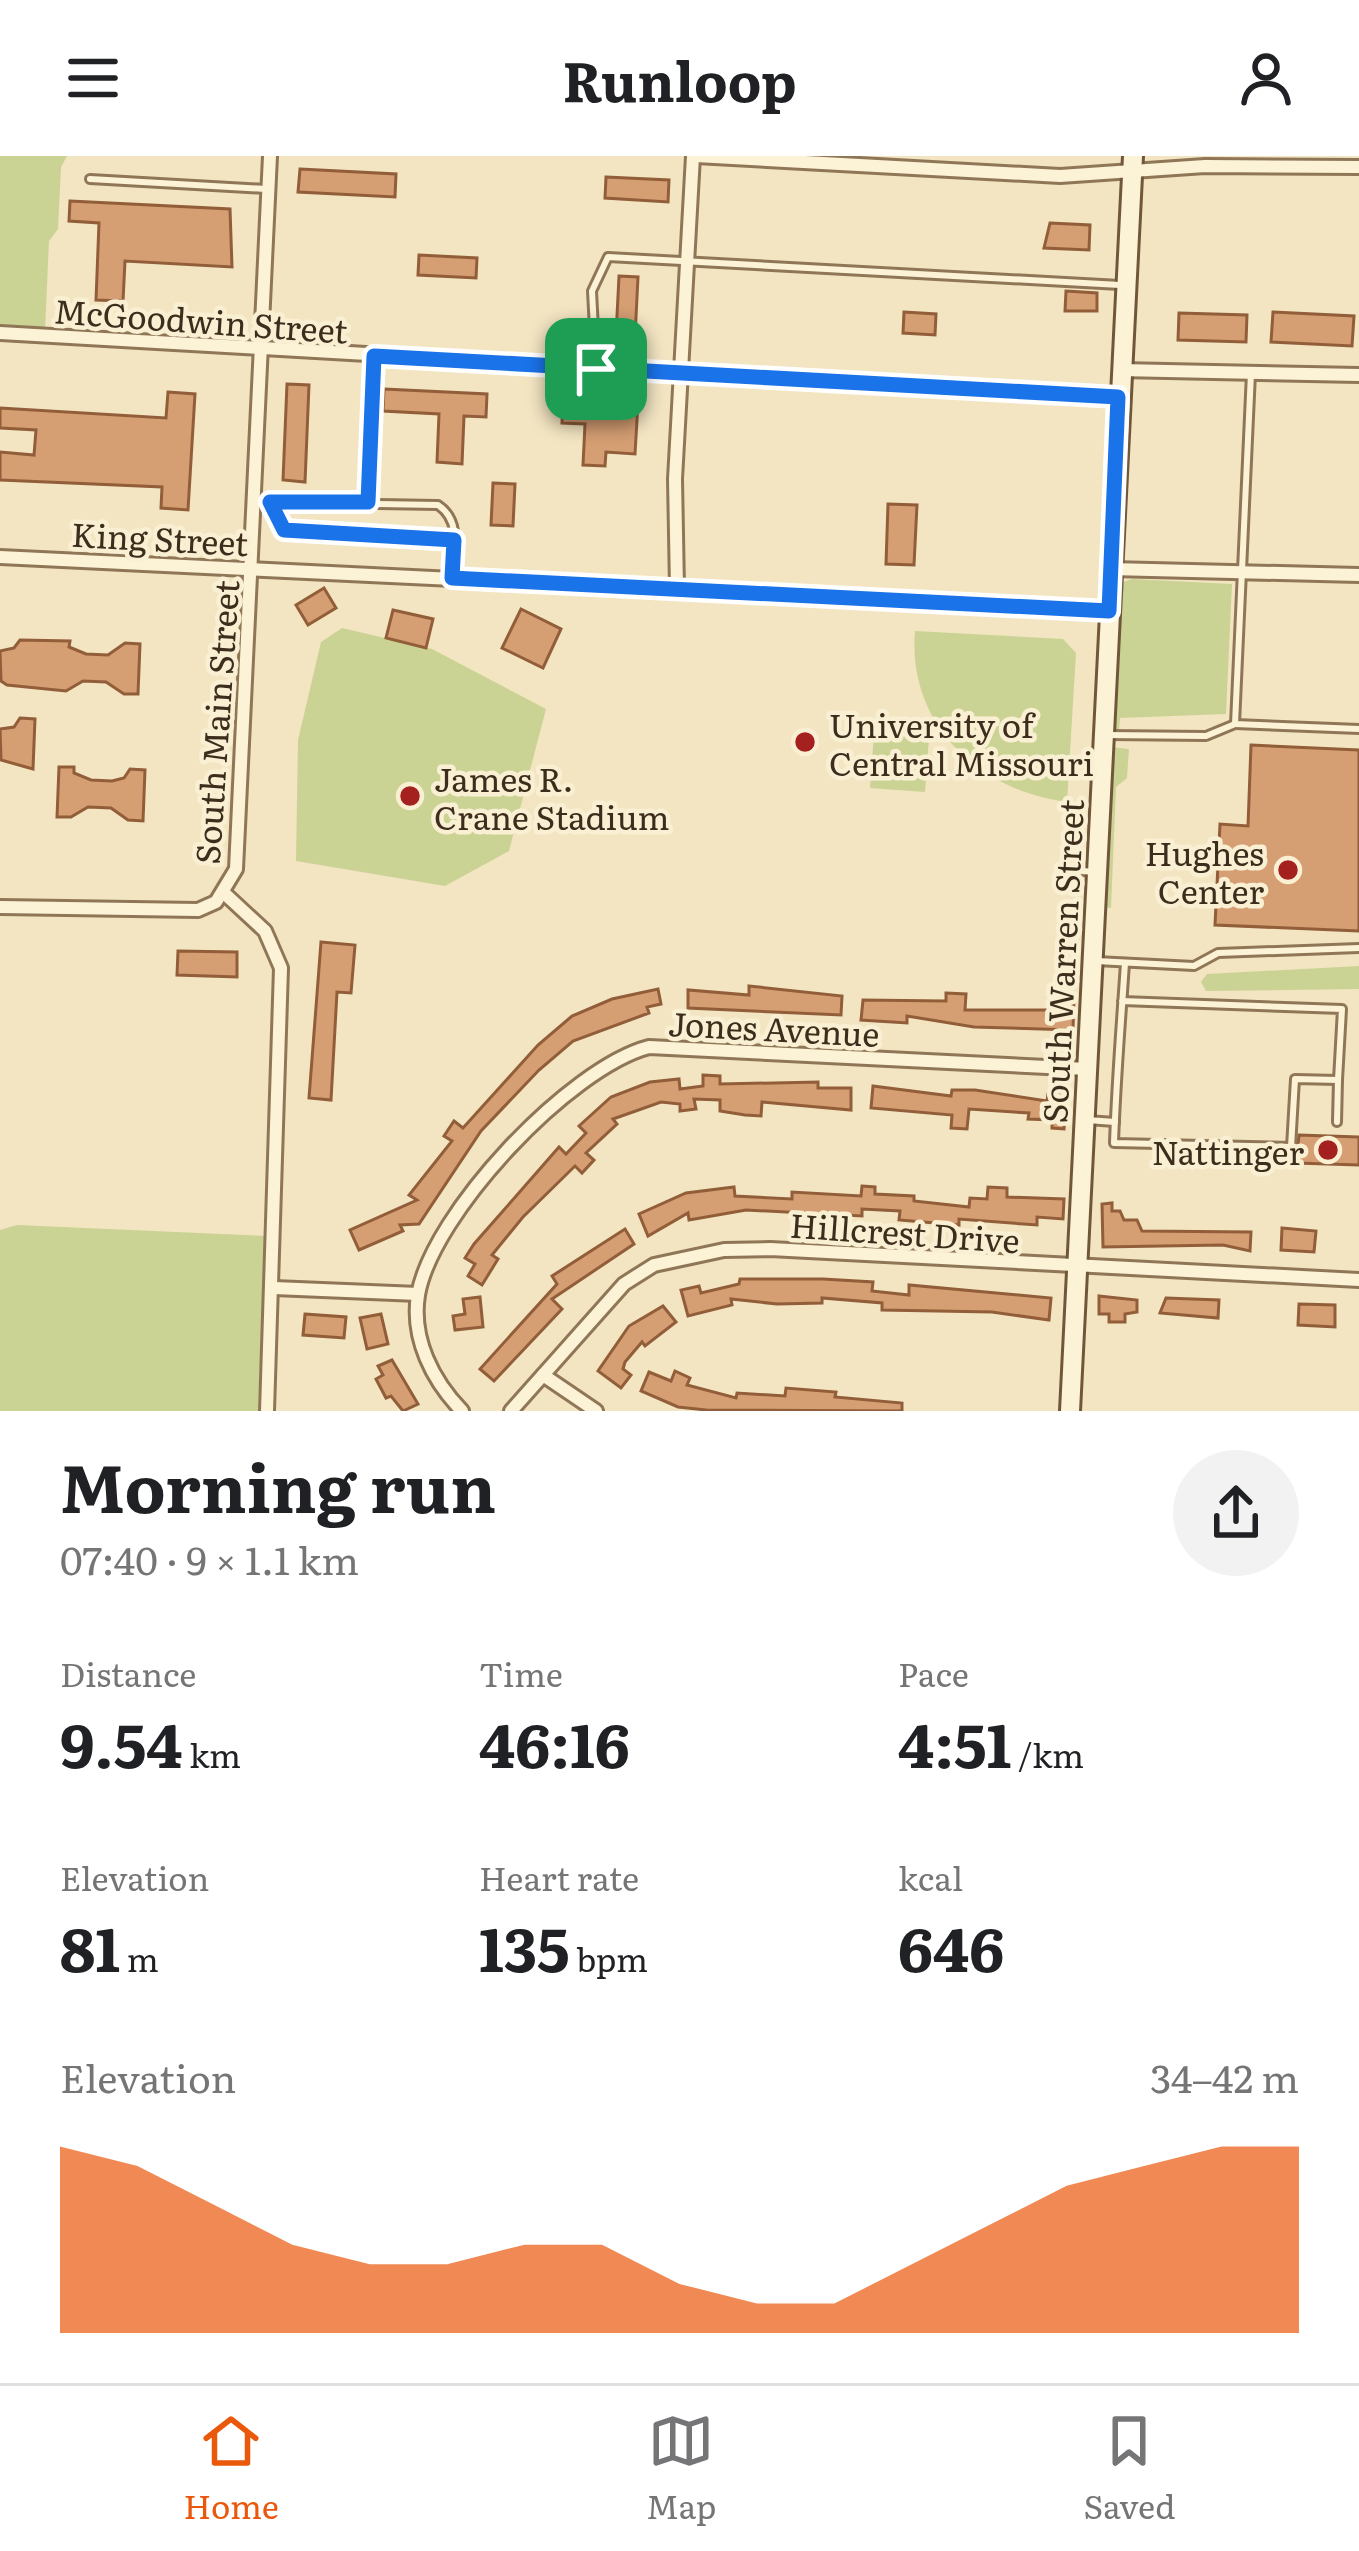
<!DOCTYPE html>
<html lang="en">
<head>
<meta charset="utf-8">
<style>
	body { margin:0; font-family:Literata,serif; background:#f2f2f2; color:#202124; height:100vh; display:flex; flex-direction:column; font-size:45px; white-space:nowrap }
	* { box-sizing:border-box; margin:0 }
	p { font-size:39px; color:#757577 }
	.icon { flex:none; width:66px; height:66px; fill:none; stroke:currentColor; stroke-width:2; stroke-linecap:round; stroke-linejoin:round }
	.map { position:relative; height:1255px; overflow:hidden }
	.details { display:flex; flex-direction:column; background:#fff; flex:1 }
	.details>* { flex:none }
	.pin { position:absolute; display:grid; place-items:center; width:102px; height:102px; color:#fff; margin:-51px; border-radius:24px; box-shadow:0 6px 18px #0006 }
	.round { display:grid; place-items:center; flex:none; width:126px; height:126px; border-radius:63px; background:#f2f2f2 }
	.headline { display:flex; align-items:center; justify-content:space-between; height:204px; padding:0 60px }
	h1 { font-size:66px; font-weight:700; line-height:90px }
	.stats { display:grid; grid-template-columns:repeat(3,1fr); gap:18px; height:204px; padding:12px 60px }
	.stats div { display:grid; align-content:center }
	.stats b { font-size:60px; font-weight:700 }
	.stats small { font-size:33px; font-weight:400 }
	.stats p { font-size:33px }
	.chart { height:336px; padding:24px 60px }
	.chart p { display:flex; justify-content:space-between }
	.chart svg { width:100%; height:216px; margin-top:12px; fill:#ea580c; opacity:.7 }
	header { display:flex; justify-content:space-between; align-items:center; height:156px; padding:0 60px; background:#fff; font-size:54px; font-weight:700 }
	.tabs { display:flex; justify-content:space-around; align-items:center; height:168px; border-top:3px solid #e0e0e0; background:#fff; font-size:33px; color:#757577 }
	.tabs a { display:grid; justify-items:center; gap:6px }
	.tabs .current { color:#ea580c }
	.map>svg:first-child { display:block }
</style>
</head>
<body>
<header><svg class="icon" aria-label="menu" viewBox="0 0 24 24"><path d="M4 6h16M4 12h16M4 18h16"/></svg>Runloop<svg class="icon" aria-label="person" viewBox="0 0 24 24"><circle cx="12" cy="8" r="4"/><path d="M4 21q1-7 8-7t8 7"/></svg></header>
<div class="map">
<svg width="1359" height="1255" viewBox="0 0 1359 1255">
	<rect width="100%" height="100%" fill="#f3e5c2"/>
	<!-- green -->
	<g fill="#cad394">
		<polygon points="0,0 67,0 61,11 58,73 49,85 45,174 0,170"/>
		<polygon points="1132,423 1232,428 1226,558 1120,562 1119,576 1111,571 1120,427"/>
		<polygon points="342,472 432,493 546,553 509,695 445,730 296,705 298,584 321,486"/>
		<path d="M915,475L1063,483L1076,497L1067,646C980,635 907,569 915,475Z"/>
		<polygon points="874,578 929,582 925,636 870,632"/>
		<polygon points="1111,591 1129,593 1127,622 1116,631 1111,752 1102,751"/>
		<polygon points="1359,810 1359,833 1206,835 1201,826 1207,818"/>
		<polygon points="17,1069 266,1080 258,1255 0,1255 0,1074"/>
	</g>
	<!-- building -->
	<g fill="#d59e73" stroke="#915e39" stroke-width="3">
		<polygon points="300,13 396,18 395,41 298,36"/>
		<polygon points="606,21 669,24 668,46 605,42"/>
		<polygon points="70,45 230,53 232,111 125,105 123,145 96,144 99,67 69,65"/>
		<polygon points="1050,67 1090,69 1089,94 1044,92"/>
		<polygon points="419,99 477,102 476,122 418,119"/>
		<polygon points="619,120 638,121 635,181 616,180"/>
		<polygon points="1066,135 1097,137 1097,155 1065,155"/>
		<polygon points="904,156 936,158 935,179 903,177"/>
		<polygon points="1273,156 1354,160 1352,190 1271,186"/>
		<polygon points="1179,157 1247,159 1246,186 1178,184"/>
		<polygon points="287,228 309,229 305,326 283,324"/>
		<polygon points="384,233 487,238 486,261 464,260 462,308 437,306 439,258 383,255"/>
		<polygon points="168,236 195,238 188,354 161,352 162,331 0,324 0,296 34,299 36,274 0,272 0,252 166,262"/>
		<polygon points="563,242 638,247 635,298 606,296 605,310 583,309 585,268 562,267"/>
		<polygon points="493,327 515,328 513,370 491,369"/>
		<polygon points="888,348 917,349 914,409 886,408"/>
		<polygon points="324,432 336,452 308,469 296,449"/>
		<polygon points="521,453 561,473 543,512 502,492"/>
		<polygon points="393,454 433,463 426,492 386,482"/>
		<polygon points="20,484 70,485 69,491 86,498 108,499 125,487 140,488 138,538 124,538 106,526 83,525 66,535 7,529 1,525 0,495 14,492"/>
		<polygon points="20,562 35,563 33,613 1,604 0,573 14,571"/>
		<polygon points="1251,589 1359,594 1359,775 1215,769 1220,668 1248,670"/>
		<polygon points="59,611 74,611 74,617 91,624 112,625 124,622 130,613 145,614 143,665 128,664 111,652 88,651 71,661 57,661"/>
		<polygon points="321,786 355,789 351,837 337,836 331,944 309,942"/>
		<polygon points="178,795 237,796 237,821 177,819"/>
		<polygon points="749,830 842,840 841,859 688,852 688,834 749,839"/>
		<polygon points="658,833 661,848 647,851 649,857 573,885 539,914 481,975 419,1068 400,1069 403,1075 359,1094 350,1074 417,1044 409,1039 452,985 444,980 454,965 463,972 538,889 572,860 612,843"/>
		<polygon points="946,837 966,838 965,854 1053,854 1054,840 1074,842 1073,874 974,871 907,860 907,867 861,864 863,844 946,845"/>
		<polygon points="703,919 720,920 720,928 818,926 818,932 851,932 851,954 762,946 761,960 745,959 720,955 720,944 694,943 696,953 680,955 680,948 661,946 613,963 617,968 586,997 594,1004 582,1017 575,1010 523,1061 492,1099 498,1103 482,1129 468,1120 475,1108 465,1102 474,1088 559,991 566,998 586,977 579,970 611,941 650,926 679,923 680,933 703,930"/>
		<polygon points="873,930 951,940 952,934 975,934 1047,945 1048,938 1067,939 1064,973 1052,972 1052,964 1028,963 1029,957 969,953 967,973 951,972 952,959 871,952"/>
		<polygon points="1299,979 1359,981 1359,1009 1296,1007"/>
		<polygon points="862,1030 875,1031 875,1038 914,1040 914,1045 969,1051 970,1042 987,1043 988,1031 1007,1032 1007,1041 1064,1043 1063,1063 1037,1061 1037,1069 959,1063 959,1069 899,1064 900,1055 862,1053 862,1060 746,1054 689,1064 688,1057 648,1080 639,1058 686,1037 734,1031 735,1040 792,1043 792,1036 861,1040"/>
		<polygon points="1112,1047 1112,1055 1120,1055 1124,1064 1137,1064 1142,1075 1251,1076 1250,1095 1223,1089 1103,1091 1102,1048"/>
		<polygon points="1282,1072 1316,1075 1314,1096 1281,1094"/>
		<polygon points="625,1073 634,1088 552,1143 562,1153 494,1225 480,1213 557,1128 552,1120"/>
		<polygon points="740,1123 823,1123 873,1126 872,1135 909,1139 909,1129 1051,1142 1049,1164 992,1156 882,1154 882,1147 822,1142 822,1147 777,1148 731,1143 732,1149 688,1160 681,1134 699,1130 701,1137 739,1128"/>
		<polygon points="1099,1140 1137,1144 1137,1156 1125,1158 1125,1166 1109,1166 1109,1158 1099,1158"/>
		<polygon points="480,1141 483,1171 455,1174 453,1160 465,1158 463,1143"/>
		<polygon points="1166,1142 1219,1144 1218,1162 1160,1157"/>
		<polygon points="1299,1148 1335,1149 1335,1171 1298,1169"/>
		<polygon points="663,1150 676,1166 645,1190 642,1186 625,1206 623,1213 631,1219 621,1232 598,1215 629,1170"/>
		<polygon points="305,1158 346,1161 344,1182 303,1179"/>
		<polygon points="381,1158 388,1188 367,1193 360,1162"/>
		<polygon points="392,1204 418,1248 403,1255 391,1240 386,1242 376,1223 383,1219 378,1210"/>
		<polygon points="675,1215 690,1222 687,1229 736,1242 737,1237 785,1240 786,1232 836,1236 835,1241 902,1247 902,1255 706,1254 678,1251 641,1235 649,1216 671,1225"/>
	</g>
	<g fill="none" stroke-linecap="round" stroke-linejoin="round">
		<defs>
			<g id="lane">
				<polyline points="90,23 266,33"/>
				<polyline points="596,211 592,135 608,101 1120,129"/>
				<polyline points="1251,217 1235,568 1359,573"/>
				<path d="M256,346L438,349C462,365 454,395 452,420"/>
				<polyline points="270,346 284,374 455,384"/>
				<polyline points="367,346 374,200"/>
				<polyline points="1106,579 1206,580 1235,568"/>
				<polyline points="1069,714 1095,716"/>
				<polyline points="1096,805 1194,810 1218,797 1359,792"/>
				<path d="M1122,845L1342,853L1338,924L1295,923L1291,991L1114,987C1116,927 1121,867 1125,807"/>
				<polyline points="1087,964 1115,966"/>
				<polyline points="1337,966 1338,924"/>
			</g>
			<g id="street">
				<polyline points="696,0 1060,20 1205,10 1359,11"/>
				<polyline points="0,177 1118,241"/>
				<polyline points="1120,214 1359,219"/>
				<polyline points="0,401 1109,455"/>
				<polyline points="1111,413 1359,419"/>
				<polyline points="677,432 675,323 693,0"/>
				<polyline points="224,737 265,775 281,812 267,1255"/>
				<polyline points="0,751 198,754 216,746 236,713 270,0"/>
				<polyline points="274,1132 418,1138"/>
				<polyline points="543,1219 596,1255"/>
				<path d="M462,1255C433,1225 411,1183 418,1139C432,1058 569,912 649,891L1087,913"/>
				<polyline points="511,1255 624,1128 654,1109 724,1094 770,1093 1359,1124"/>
			</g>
			<polyline id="secondary" points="1070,1255 1133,0"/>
		</defs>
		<!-- lane casing -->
		<use href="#lane" stroke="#8f7657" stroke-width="12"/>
		<!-- street casing -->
		<use href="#street" stroke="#8f7657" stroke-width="18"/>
		<!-- secondary casing -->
		<use href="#secondary" stroke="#71573a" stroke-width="24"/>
		<!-- lane -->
		<use href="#lane" stroke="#fcf2d6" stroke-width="6"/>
		<!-- street -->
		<use href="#street" stroke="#fcf2d6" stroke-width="12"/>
		<!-- secondary -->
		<use href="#secondary" stroke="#fcf2d6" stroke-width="18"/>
	</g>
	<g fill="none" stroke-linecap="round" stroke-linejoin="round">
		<defs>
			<polygon id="route" points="374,200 1118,241 1109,455 452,422 454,384 284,374 270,346 368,346"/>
		</defs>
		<!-- route casing -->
		<use href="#route" stroke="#fff" stroke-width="24"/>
		<!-- route -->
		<use href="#route" stroke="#1a73e8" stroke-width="15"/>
	</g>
	<!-- markers -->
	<g fill="#a5211f" stroke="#f9efd2" stroke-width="4.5">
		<circle cx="805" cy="586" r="12"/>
		<circle cx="410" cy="640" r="12"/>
		<circle cx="1288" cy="714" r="12"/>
		<circle cx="1328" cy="994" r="12"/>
	</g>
	<g text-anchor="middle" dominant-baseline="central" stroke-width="9" stroke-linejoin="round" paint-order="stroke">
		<!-- street labels -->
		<g font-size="33" fill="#3d2d1c" stroke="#f9efd2">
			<text transform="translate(201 163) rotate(4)">McGoodwin Street</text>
			<text transform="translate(160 381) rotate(3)">King Street</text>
			<text transform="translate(215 566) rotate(-86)">South Main Street</text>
			<text transform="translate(1061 805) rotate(-87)">South Warren Street</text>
			<text transform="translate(774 871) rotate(3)">Jones Avenue</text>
			<text transform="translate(905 1075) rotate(4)">Hillcrest Drive</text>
		</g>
		<!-- poi labels -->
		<g font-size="33" fill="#3d2d1c" stroke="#f9efd2" text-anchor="start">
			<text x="829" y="567">University of<tspan x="829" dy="38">Central Missouri</tspan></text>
			<text x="434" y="621">James R.<tspan x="434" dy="38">Crane Stadium</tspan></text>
			<text x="1264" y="695" text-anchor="end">Hughes<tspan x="1264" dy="38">Center</tspan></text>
			<text x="1304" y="994" text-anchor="end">Nattinger</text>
		</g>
	</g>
</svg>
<div class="pin" style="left:596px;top:213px;background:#1e9e55"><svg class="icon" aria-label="arrive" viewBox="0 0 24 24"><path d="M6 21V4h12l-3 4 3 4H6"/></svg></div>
</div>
<section class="details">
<div class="headline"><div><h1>Morning run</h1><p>07:40 · 9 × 1.1 km</p></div><a class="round"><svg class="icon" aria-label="share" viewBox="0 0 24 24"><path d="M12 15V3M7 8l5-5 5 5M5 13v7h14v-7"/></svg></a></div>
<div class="stats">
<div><p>Distance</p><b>9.54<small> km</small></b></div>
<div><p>Time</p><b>46:16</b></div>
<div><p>Pace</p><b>4:51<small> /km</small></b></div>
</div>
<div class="stats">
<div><p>Elevation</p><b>81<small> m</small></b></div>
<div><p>Heart rate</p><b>135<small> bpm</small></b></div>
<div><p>kcal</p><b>646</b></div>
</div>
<div class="chart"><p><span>Elevation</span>34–42 m</p>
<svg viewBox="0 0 160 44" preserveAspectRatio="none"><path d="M0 44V6L10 10L20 18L30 26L40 30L50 30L60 26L70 26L80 34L90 38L100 38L110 30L120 22L130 14L140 10L150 6L160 6V44z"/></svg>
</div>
</section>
<nav class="tabs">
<a class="current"><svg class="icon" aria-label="home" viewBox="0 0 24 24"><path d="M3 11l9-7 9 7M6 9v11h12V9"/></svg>Home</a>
<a><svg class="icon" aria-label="map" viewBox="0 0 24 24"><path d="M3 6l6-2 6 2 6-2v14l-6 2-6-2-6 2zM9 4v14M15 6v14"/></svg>Map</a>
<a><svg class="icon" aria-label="saved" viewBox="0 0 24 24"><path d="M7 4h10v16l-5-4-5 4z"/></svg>Saved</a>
</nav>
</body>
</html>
